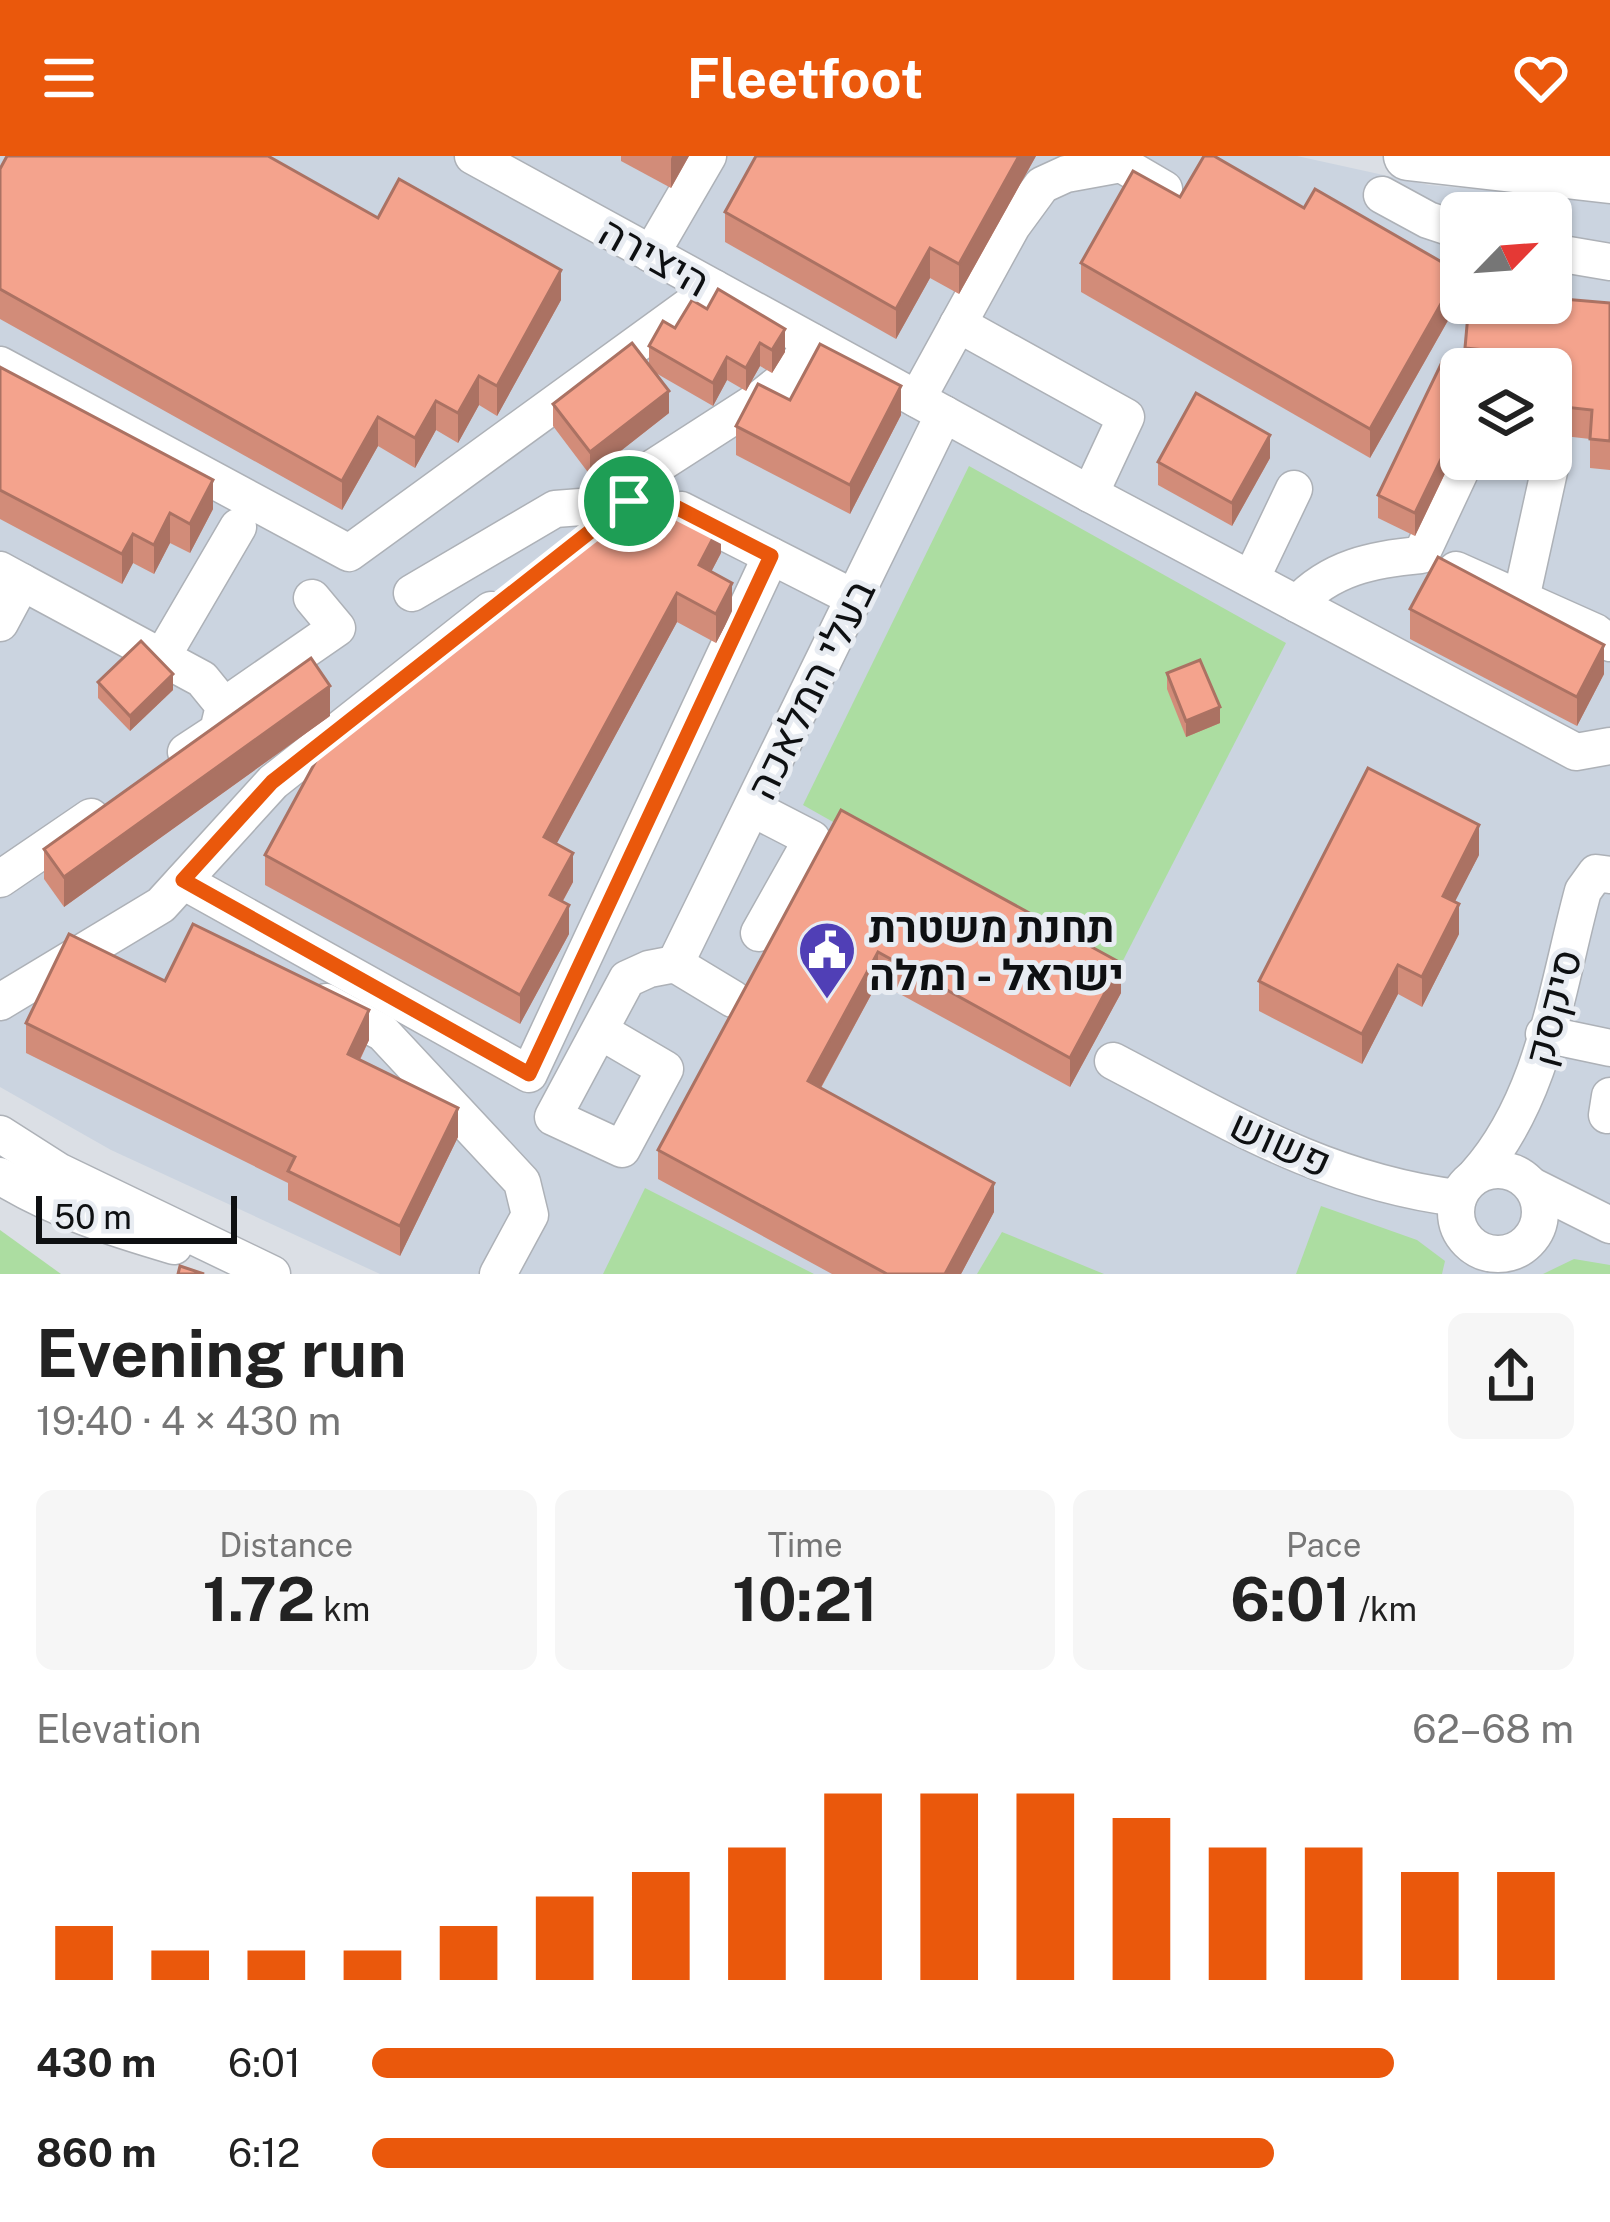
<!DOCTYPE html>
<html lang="en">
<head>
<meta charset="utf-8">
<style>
	body { margin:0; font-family:"Public Sans",Heebo,sans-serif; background:#f6f6f6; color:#222; height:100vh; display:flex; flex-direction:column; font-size:45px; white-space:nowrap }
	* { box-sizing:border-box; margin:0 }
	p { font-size:39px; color:#767676 }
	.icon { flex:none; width:66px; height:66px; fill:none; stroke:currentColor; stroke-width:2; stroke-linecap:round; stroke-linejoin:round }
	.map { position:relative; height:1118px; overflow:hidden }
	.panel { display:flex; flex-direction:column; background:#fff; flex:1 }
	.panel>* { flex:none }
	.needle { width:78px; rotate:65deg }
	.tools { position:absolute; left:1440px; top:36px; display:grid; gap:24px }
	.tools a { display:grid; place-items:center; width:132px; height:132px; border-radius:18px; background:#fff; box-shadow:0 3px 9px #0004; font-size:60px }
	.scale { position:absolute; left:36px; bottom:30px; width:201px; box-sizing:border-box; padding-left:12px; border:6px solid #0e1012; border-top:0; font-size:33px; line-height:42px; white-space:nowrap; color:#0e1012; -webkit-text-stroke:9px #e8ecf2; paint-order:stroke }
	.pin { position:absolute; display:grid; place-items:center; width:102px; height:102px; color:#fff; margin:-51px; border:6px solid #fff; border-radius:50%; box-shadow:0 3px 12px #0007 }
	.round { display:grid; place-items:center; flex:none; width:126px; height:126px; border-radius:18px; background:#f6f6f6 }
	.headline { display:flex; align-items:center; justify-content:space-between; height:204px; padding:0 36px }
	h1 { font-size:66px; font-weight:700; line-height:90px }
	.metrics { display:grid; grid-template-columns:repeat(3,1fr); gap:18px; height:204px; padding:12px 36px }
	.metrics div { display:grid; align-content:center; border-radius:18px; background:#f6f6f6; text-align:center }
	.metrics b { font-size:60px; font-weight:700 }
	.metrics small { font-size:33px; font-weight:400 }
	.metrics p { font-size:33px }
	.chart { height:336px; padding:24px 36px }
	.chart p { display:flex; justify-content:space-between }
	.chart svg { width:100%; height:216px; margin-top:12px; stroke:#ea580c; stroke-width:6 }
	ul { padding:0 36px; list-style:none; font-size:39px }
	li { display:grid; grid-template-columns:192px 144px 1fr; align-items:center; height:90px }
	li i { height:30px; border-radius:15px; background:#ea580c }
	header { display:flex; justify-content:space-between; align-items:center; height:156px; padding:0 36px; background:#ea580c; color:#fff; font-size:54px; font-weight:700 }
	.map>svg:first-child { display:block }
</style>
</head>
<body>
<header><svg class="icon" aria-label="menu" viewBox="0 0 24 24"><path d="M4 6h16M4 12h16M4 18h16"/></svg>Fleetfoot<svg class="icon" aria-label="heart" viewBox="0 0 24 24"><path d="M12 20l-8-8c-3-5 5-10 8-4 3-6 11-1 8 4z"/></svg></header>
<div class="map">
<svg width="1610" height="1118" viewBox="0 0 1610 1118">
	<rect width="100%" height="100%" fill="#dbdfe5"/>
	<!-- built -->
	<path fill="#cbd4e0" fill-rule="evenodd" d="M0,0H1297L1429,29L1610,45V1118H380L111,994L0,931ZM1461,57H1551V147H1461ZM1461,213H1551V303H1461Z"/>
	<!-- green -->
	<g fill="#acdda1">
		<polygon points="969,310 1286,487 1113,824 803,649"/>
		<polygon points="645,1032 814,1118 603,1118"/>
		<polygon points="1321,1050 1417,1084 1445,1105 1442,1118 1296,1118"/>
		<polygon points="0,1074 61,1118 0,1118"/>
		<polygon points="1002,1076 1104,1118 977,1118"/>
		<polygon points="1574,1103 1610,1109 1610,1118 1543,1118"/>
	</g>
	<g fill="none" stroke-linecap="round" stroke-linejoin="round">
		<defs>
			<g id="minor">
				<polyline points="473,0 1090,338 1576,596 1610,590"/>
				<polyline points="1382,39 1428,64 1461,75"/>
				<polyline points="1551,96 1610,106"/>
				<polyline points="651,98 708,0"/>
				<polyline points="958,168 1126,261 1090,338"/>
				<polyline points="0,209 349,397 714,132"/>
				<polyline points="917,243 1012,70 1042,29 1066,18 1121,8 1164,33"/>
				<polyline points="681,354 854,442"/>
				<polyline points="0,414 22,426 0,467"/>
				<polyline points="1456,414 1595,476 1610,487"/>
				<polyline points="1251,423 1294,333"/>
				<polyline points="22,426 202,523 224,550 218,575 186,596"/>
				<polyline points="412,437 555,353 594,350 757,245 791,218 812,186"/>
				<polyline points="1521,443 1552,302"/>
				<path d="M1297,448C1330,412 1373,403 1421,399L1466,303"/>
				<polyline points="162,501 238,371"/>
				<polyline points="224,550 337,472 312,442"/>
				<polyline points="752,652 812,683 759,777"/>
				<polyline points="0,723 91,661"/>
				<polyline points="183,725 529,918 771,400"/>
				<polyline points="675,808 944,258"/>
				<polyline points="0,846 161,749 273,626 491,454"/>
				<polyline points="326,846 383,877 522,1026 530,1059 498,1118"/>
				<polyline points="600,875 665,913 622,993 553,961 627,823 649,813 675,808 733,843"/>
				<polyline points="1544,878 1610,892"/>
				<path d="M1113,905C1228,965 1327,1026 1458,1042"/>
				<polyline points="1607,959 1610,940"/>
				<polyline points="0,978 58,1015 272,1118"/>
				<circle cx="1498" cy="1056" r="42"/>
				<path d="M1476,1019C1544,943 1557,831 1583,735L1596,717L1610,719"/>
				<path d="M0,1020C55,1054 113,1072 174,1090"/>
				<polyline points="1532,1030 1610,1069"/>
			</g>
			<polyline id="major" points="1408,0 1610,23"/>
		</defs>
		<!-- minor casing -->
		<use href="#minor" stroke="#adb1b7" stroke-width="39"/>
		<!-- major casing -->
		<use href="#major" stroke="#adb1b7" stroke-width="51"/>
		<!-- minor -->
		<use href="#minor" stroke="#fff" stroke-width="36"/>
		<!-- major -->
		<use href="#major" stroke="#fff" stroke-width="48"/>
	</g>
	<!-- wall -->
	<g fill="#d28c79">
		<polygon points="621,0 689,0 671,32 621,5"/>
		<polygon points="1036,0 959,138 930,122 896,183 725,86 725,56"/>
		<polygon points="0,13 378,62 561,144 497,260 479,249 458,287 436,274 415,312 378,290 342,354 0,163"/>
		<polygon points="1180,41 1459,145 1370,302 1081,136 1081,107"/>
		<polygon points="692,144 785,196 772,217 760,210 746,235 727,224 713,250 654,216 669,257 590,319 553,270 553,248 649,209 649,190 675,172"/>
		<polygon points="1610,147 1610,314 1590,312 1590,283 1564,280 1565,231 1551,230 1551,213 1465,213 1465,192"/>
		<polygon points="0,211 213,353 190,397 170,387 154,418 133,407 122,428 0,363"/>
		<polygon points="1461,213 1461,284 1415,380 1378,362 1378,339"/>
		<polygon points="901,259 850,358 736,299 736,270"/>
		<polygon points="1270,302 1232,370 1158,329 1158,306"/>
		<polygon points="721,397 711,416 732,457 716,487 677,466 556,688 573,726 563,745 569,778 520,868 265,729 265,699"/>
		<polygon points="1410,453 1604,518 1577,570 1410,483"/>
		<polygon points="1167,517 1220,567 1186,581 1167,533"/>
		<polygon points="98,526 173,534 130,575 98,542"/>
		<polygon points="330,560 64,751 44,723 44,693"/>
		<polygon points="841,654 1121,837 1070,931 878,826 821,932 994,1056 961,1118 832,1118 658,1023 658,994"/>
		<polygon points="1479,699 1454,746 1459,778 1422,851 1398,838 1362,908 1259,855 1259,825"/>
		<polygon points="165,825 369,884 360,904 458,981 400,1100 288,1044 288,1027 26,897 26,867"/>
	</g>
	<!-- shaded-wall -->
	<g fill="#ab7263">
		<polygon points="672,0 689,0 671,32 671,3"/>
		<polygon points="1019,0 1036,0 959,138 959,108"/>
		<polygon points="930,92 930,122 896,183 896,153"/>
		<polygon points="561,114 561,144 497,260 497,230"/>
		<polygon points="1459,116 1459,145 1370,302 1370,273"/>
		<polygon points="785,173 785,196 772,217 772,194"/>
		<polygon points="760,187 760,210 746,235 746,212"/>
		<polygon points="727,201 727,224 713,250 713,227"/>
		<polygon points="479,220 479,249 458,287 458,257"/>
		<polygon points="901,230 901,259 850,358 850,329"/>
		<polygon points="669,235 669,257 590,319 590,296"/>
		<polygon points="436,245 436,274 415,312 415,282"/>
		<polygon points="378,261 378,290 342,354 342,325"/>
		<polygon points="1461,262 1461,284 1415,380 1415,357"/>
		<polygon points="1270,279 1270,302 1232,370 1232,347"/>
		<polygon points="213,324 213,353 190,397 190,368"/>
		<polygon points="170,357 170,387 154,418 154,389"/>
		<polygon points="721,367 721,397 699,439 699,409"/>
		<polygon points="133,378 133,407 122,428 122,398"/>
		<polygon points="732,427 732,457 716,487 716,458"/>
		<polygon points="677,437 677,466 544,711 544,681"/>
		<polygon points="1604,489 1604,518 1577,570 1577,541"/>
		<polygon points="173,518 173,534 130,575 130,560"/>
		<polygon points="330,530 330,560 64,751 64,721"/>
		<polygon points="1220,551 1220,567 1186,581 1186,565"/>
		<polygon points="1479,669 1479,699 1443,769 1443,740"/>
		<polygon points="573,697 573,726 550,768 550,739"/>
		<polygon points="1459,748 1459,778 1422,851 1422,821"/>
		<polygon points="569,749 569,778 520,868 520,839"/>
		<polygon points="878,796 878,826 808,955 808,925"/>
		<polygon points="1121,807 1121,837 1070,931 1070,902"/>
		<polygon points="1398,809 1398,838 1362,908 1362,878"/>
		<polygon points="369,854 369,884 348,928 348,898"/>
		<polygon points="458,952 458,981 400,1100 400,1070"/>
		<polygon points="994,1027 994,1056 961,1118 945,1118"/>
	</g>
	<!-- building -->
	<g fill="#f4a38d" stroke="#ab7263" stroke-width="3">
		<polygon points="7,0 268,0 378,62 399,23 561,114 497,230 479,220 458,257 436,245 415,282 378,261 342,325 0,133 0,13"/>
		<polygon points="756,0 1019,0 959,108 930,92 896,153 725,56"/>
		<polygon points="1204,0 1214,0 1304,52 1315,33 1459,116 1370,273 1081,107 1133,15 1180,41"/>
		<polygon points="718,133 785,173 772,194 760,187 746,212 727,201 713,227 649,190 663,165 675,172 692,144 707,153"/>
		<polygon points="1551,142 1610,147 1610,285 1590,283 1592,254 1564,251 1568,202 1465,192 1469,147 1551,147"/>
		<polygon points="632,187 669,235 590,296 553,248"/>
		<polygon points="820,188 901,230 850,329 736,270 758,228 790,244"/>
		<polygon points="1443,204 1461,213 1461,262 1415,357 1378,339"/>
		<polygon points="0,211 213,324 190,368 170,357 154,389 133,378 122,398 0,334"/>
		<polygon points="1196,237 1270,279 1232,347 1158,306"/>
		<polygon points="638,322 721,367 699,409 732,427 716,458 677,437 544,681 573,697 550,739 569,749 520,839 265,699 317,603"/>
		<polygon points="1438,401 1604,489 1577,541 1410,453"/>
		<polygon points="141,485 173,518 130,560 98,526"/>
		<polygon points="311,502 330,530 64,721 44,693"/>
		<polygon points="1200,504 1220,551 1186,565 1167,517"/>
		<polygon points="1368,612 1479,669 1443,740 1459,748 1422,821 1398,809 1362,878 1259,825"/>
		<polygon points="841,654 1121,807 1070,902 878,796 808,925 994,1027 945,1118 887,1118 658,994"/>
		<polygon points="193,768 369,854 348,898 458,952 400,1070 288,1015 295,1001 26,867 69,778 165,825"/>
		<polygon points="180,1110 204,1118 178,1118"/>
	</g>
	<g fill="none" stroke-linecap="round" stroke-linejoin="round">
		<defs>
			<polygon id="route" points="629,345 666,346 771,400 529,918 183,724 272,626"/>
		</defs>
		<!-- route casing -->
		<use href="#route" stroke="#fff" stroke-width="24"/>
		<!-- route -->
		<use href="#route" stroke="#ea580c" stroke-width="15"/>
	</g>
	<!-- icons -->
	<defs>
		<symbol id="civic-pin" viewBox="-11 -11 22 30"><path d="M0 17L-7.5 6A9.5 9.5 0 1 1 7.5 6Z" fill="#503fb6" stroke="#e8ecf2"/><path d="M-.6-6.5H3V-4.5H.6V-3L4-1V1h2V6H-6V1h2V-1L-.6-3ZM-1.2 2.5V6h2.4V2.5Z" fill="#fff"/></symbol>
	</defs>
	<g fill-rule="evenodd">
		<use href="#civic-pin" x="794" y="761" width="66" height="90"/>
	</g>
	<g text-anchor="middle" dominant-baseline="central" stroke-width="10" stroke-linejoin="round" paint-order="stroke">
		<!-- street labels -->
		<g font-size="42" fill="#0e1012" stroke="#e8ecf2">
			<text transform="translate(655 100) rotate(29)">היצירה</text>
			<text transform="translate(810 533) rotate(-64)">בעלי המלאכה</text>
			<text transform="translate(1552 851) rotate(-75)">סיקסק</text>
			<text transform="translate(1281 987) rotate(24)">פשוש</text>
		</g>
		<!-- poi labels -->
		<g font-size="42" font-weight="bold" fill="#0e1012" stroke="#e8ecf2" text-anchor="start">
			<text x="869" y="770">תחנת משטרת<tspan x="869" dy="48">ישראל - רמלה</tspan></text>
		</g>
	</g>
</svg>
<div class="tools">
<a><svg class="needle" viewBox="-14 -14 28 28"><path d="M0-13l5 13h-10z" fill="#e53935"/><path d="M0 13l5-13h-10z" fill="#767676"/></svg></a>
<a><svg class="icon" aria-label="layers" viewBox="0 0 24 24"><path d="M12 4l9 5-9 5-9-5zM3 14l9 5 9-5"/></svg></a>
</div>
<div class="scale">50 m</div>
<div class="pin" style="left:629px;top:345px;background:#1e9e55"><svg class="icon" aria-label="arrive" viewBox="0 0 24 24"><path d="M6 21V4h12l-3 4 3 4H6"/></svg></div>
</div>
<section class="panel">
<div class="headline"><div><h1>Evening run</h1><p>19:40 · 4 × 430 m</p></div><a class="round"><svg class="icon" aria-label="share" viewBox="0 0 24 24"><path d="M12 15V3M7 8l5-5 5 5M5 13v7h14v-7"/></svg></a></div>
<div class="metrics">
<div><p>Distance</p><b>1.72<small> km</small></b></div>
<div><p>Time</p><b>10:21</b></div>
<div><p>Pace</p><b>6:01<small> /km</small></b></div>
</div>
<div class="chart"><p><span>Elevation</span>62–68 m</p>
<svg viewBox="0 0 160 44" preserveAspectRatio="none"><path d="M5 44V33M15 44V38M25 44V38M35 44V38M45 44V33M55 44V27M65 44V22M75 44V17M85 44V6M95 44V6M105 44V6M115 44V11M125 44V17M135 44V17M145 44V22M155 44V22"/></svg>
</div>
<ul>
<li><b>430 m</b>6:01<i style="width:85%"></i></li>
<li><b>860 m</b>6:12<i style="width:75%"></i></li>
</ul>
</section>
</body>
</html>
